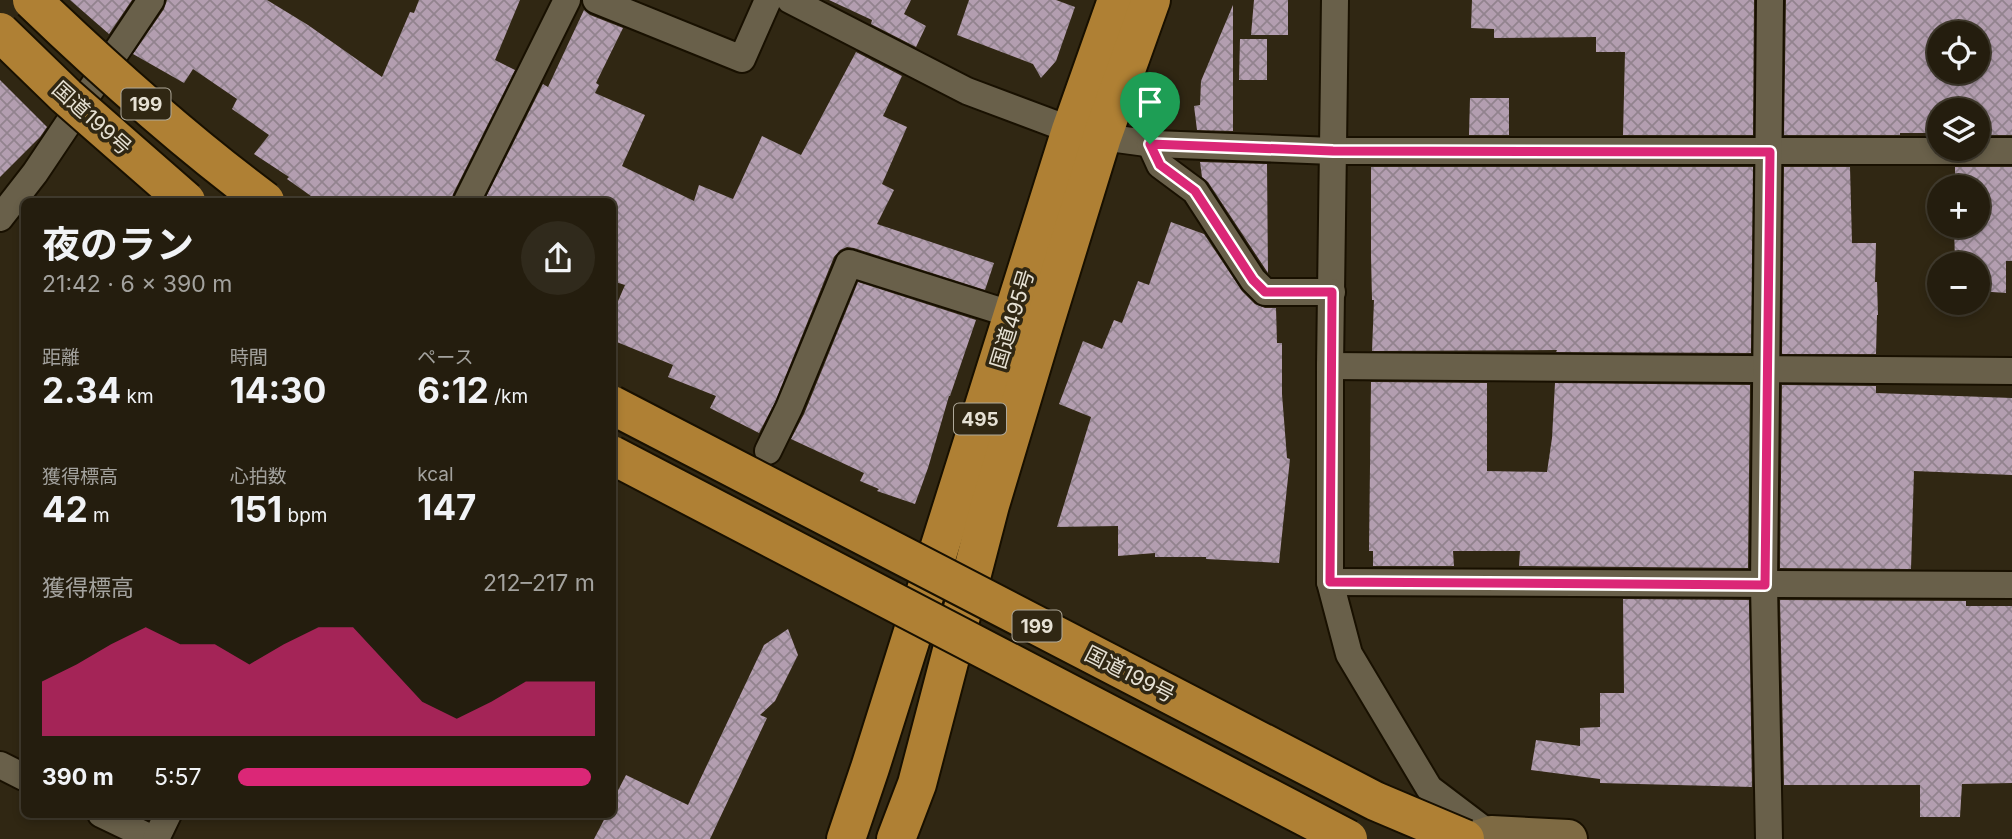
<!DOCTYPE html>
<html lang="ja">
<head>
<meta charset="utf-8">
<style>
	body { margin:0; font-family:Inter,"Noto Sans JP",sans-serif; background:#302a1c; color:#f1f3f6; height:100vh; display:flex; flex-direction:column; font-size:26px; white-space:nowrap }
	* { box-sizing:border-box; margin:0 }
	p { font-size:23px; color:#a3a29e }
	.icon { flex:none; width:38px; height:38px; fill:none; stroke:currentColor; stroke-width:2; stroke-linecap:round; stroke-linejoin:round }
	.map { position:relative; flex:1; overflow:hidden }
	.sheet { position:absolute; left:21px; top:198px; width:595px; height:620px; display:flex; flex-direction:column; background:#241d0e; border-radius:10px; box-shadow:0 4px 10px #0003,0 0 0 2px #413b2e }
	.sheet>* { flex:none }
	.buttons { position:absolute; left:1927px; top:21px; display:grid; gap:14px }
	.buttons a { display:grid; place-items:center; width:63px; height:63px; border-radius:50%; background:#241d0e; box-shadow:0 4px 10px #0003,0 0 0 2px #413b2e; font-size:35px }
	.pin { position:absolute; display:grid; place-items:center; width:60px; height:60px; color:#fff; margin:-72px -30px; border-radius:50% 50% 50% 0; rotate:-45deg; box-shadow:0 0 7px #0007 }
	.pin .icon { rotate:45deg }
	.round { display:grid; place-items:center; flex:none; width:74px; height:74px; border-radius:37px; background:#302a1c }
	.head { display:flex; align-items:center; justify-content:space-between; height:119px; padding:0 21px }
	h1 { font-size:38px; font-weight:700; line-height:52px }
	.stats { display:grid; grid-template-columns:repeat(3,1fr); gap:10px; height:119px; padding:7px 21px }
	.stats div { display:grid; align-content:center }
	.stats b { font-size:35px; font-weight:700 }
	.stats small { font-size:19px; font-weight:400 }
	.stats p { font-size:19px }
	.chart { height:196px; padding:14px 21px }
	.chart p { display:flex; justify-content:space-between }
	.chart svg { width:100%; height:126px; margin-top:7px; fill:#db2777; opacity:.7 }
	ul { padding:0 21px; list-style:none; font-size:23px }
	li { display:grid; grid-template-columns:112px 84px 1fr; align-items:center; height:52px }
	li i { height:18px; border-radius:9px; background:#db2777 }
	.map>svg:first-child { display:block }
</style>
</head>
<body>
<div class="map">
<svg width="2012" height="839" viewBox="0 0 2012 839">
	<defs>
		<pattern id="building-cross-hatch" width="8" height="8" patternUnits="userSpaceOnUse" patternTransform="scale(1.75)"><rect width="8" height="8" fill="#b39eb0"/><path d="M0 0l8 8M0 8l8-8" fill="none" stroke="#92838e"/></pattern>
	</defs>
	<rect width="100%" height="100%" fill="#302713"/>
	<!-- building -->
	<g fill="url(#building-cross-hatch)" fill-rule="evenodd">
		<polygon points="70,0 132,0 109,34"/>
		<polygon points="167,0 267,0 308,25 382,77 410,12 414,13 419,0 520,0 495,60 515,70 453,194 451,201 318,201 287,179 289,177 254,154 269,135 232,109 237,99 193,69 184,83 133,54 164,9"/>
		<polygon points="829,0 911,0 904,14 926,26 916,47 871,24 872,20"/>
		<polygon points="969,0 1056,0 1075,7 1056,61 1041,78 1033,64 957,35"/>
		<polygon points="1254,0 1288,0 1288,35 1251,35"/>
		<polygon points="1472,0 1754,0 1753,135 1623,135 1625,52 1596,52 1596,37 1494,38 1494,29 1471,28"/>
		<path d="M1786,0H2012V135H1978V110H1939V133H1900V135H1784ZM1939,33H1978V72H1939Z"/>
		<polygon points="1233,5 1233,131 1197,130 1194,106 1200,105 1201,81"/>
		<polygon points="584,10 590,15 623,28 596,83 599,85 595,93 645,115 622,166 694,201 699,185 733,199 762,136 801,155 856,52 902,76 883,116 907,127 882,184 894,190 877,224 994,263 985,290 854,248 847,247 840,250 834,257 775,402 759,433 710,408 716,396 668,377 673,365 612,340 612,315 625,285 612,281 612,201 484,201 543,84 548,87"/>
		<polygon points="1240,39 1267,39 1267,80 1239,80"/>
		<polygon points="0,80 47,127 40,137 0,177"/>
		<polygon points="1470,98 1509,98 1509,135 1469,135"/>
		<polygon points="1200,162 1267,164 1268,273 1208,182 1202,177"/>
		<polygon points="1371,167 1753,167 1751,353 1556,352 1557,350 1372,351 1374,300 1372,300 1371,256"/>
		<polygon points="1784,167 1850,167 1852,243 1876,243 1875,282 1877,282 1878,315 1877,315 1876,354 1782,354"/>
		<polygon points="1955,167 2012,167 2012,261 2006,261 2006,293 1978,291 1981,261 1955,261 1954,226 1978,226 1978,187 1955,187"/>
		<polygon points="1171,222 1204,234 1242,291 1255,304 1265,308 1276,308 1277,343 1282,343 1282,394 1287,458 1290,459 1279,563 1206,559 1206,557 1155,557 1155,553 1118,556 1118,526 1057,527 1091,417 1059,404 1083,341 1102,349 1114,320 1122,323 1138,281 1149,285"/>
		<polygon points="858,282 976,320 950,396 949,396 928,468 915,504 877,491 879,489 860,481 864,473 791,439 804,414"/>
		<polygon points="1371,382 1487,383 1487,471 1547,472 1552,438 1555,383 1750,385 1748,568 1519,566 1520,551 1453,551 1454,566 1373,566 1373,551 1369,551"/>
		<polygon points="1782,385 1876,386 1876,393 2012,398 2012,475 1914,471 1911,569 1780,568"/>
		<polygon points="1623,599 1749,600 1752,787 1600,783 1600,779 1531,770 1536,740 1580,746 1580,728 1600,727 1600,693 1624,693"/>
		<polygon points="1780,600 1966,601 1966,606 2012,606 2012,783 1962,784 1960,817 1920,817 1920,785 1784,785"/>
		<polygon points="788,629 798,655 775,701 760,715 767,718 710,839 594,839 607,814 612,814 612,802 626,775 688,805 764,645"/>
	</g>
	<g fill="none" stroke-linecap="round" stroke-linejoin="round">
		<defs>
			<g id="street">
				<polyline points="596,0 742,59 768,0"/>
				<polyline points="790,0 967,91 1071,130 1102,137 1154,144 1333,151 2012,151"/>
				<polyline points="1335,0 1330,366 1330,582 1349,654 1429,788 1491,835"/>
				<polyline points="1150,143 1160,165 1195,191 1253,280 1265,292 1332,292"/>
				<polyline points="467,201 567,0"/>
				<polyline points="0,218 35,173 151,0"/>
				<polyline points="1330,366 2012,371"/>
				<polyline points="768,451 789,408 849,263 1026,319"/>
				<polyline points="1330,582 2012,585"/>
				<polyline points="0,765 24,777"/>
				<polyline points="101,814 153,839"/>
				<polyline points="156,839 168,814"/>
				<polyline points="1769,839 1764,585 1770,0"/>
			</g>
			<polyline id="secondary" points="1479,839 1491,835 1568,839"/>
			<g id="highway">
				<polyline points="846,839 870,768 1071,130 1117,0"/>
				<polyline points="896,839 917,784 990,505 1044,325 1102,137 1151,0"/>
			</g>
		</defs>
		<!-- street casing -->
		<use href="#street" stroke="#181000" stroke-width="30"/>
		<!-- secondary casing -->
		<use href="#secondary" stroke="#181000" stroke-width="42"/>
		<!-- highway casing -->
		<use href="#highway" stroke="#181000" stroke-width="42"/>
		<!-- street -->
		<use href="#street" stroke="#69604a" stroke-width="26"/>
		<!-- secondary -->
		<use href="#secondary" stroke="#7e6a43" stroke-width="38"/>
		<!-- highway -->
		<use href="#highway" stroke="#af8034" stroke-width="38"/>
		<defs>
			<g id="highway-bridge">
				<path d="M32,0C106,71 183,140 265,201"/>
				<polyline points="0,32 66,96 186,201"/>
				<polyline points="612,405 1375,801 1465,839"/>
				<polyline points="612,455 1348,839"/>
			</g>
		</defs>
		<!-- highway-bridge casing -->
		<use href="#highway-bridge" stroke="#181000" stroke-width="42" stroke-linecap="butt"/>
		<!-- highway-bridge -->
		<use href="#highway-bridge" stroke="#af8034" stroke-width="38"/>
	</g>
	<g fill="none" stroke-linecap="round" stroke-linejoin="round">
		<defs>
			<polygon id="route" points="1150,144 1333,151 1770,152 1765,585 1330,582 1332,292 1265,292 1253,280 1195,191 1160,165"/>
		</defs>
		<!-- route casing -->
		<use href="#route" stroke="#fff" stroke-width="14"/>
		<!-- route -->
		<use href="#route" stroke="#db2777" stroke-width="9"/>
	</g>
	<g text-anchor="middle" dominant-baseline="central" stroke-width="7" stroke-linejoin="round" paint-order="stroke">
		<!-- shield labels -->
		<g fill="#302713" stroke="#afa99a" stroke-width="2">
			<rect x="121.5" y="88.5" width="49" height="31" rx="5"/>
			<rect x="954" y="403.5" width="52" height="31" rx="5"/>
			<rect x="1012.5" y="610.5" width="49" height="31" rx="5"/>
		</g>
		<g font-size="19" font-weight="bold" fill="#e6e1d4">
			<text x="146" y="104">199</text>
			<text x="980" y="419">495</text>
			<text x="1037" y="626">199</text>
		</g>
		<!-- street labels -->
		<g font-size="21" fill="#e6e1d4" stroke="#302713">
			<text transform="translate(92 118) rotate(42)">国道199号</text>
			<text transform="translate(1012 319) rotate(-73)">国道495号</text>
			<text transform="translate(1130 674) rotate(27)">国道199号</text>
		</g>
	</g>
</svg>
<div class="buttons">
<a><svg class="icon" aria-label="locate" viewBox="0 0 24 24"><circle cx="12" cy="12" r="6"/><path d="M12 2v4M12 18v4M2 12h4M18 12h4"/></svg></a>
<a><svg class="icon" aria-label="layers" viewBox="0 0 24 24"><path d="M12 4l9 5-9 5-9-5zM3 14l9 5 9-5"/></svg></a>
<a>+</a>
<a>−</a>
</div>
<div class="pin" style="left:1150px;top:144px;background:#1e9e55"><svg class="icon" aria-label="arrive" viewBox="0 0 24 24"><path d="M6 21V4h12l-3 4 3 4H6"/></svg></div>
<section class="sheet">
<div class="head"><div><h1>夜のラン</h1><p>21:42 · 6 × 390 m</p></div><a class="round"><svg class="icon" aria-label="share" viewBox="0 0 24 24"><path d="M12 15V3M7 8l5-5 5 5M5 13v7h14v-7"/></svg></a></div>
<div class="stats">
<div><p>距離</p><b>2.34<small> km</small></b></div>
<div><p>時間</p><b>14:30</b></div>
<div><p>ペース</p><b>6:12<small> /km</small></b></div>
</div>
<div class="stats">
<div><p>獲得標高</p><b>42<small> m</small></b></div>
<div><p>心拍数</p><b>151<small> bpm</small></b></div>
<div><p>kcal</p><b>147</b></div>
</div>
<div class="chart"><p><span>獲得標高</span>212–217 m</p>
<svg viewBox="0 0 160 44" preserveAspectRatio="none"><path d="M0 44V25L10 19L20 12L30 6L40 12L50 12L60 19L70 12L80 6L90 6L100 19L110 32L120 38L130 32L140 25L150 25L160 25V44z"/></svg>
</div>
<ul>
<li><b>390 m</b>5:57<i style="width:99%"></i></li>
</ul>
</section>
</div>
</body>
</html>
